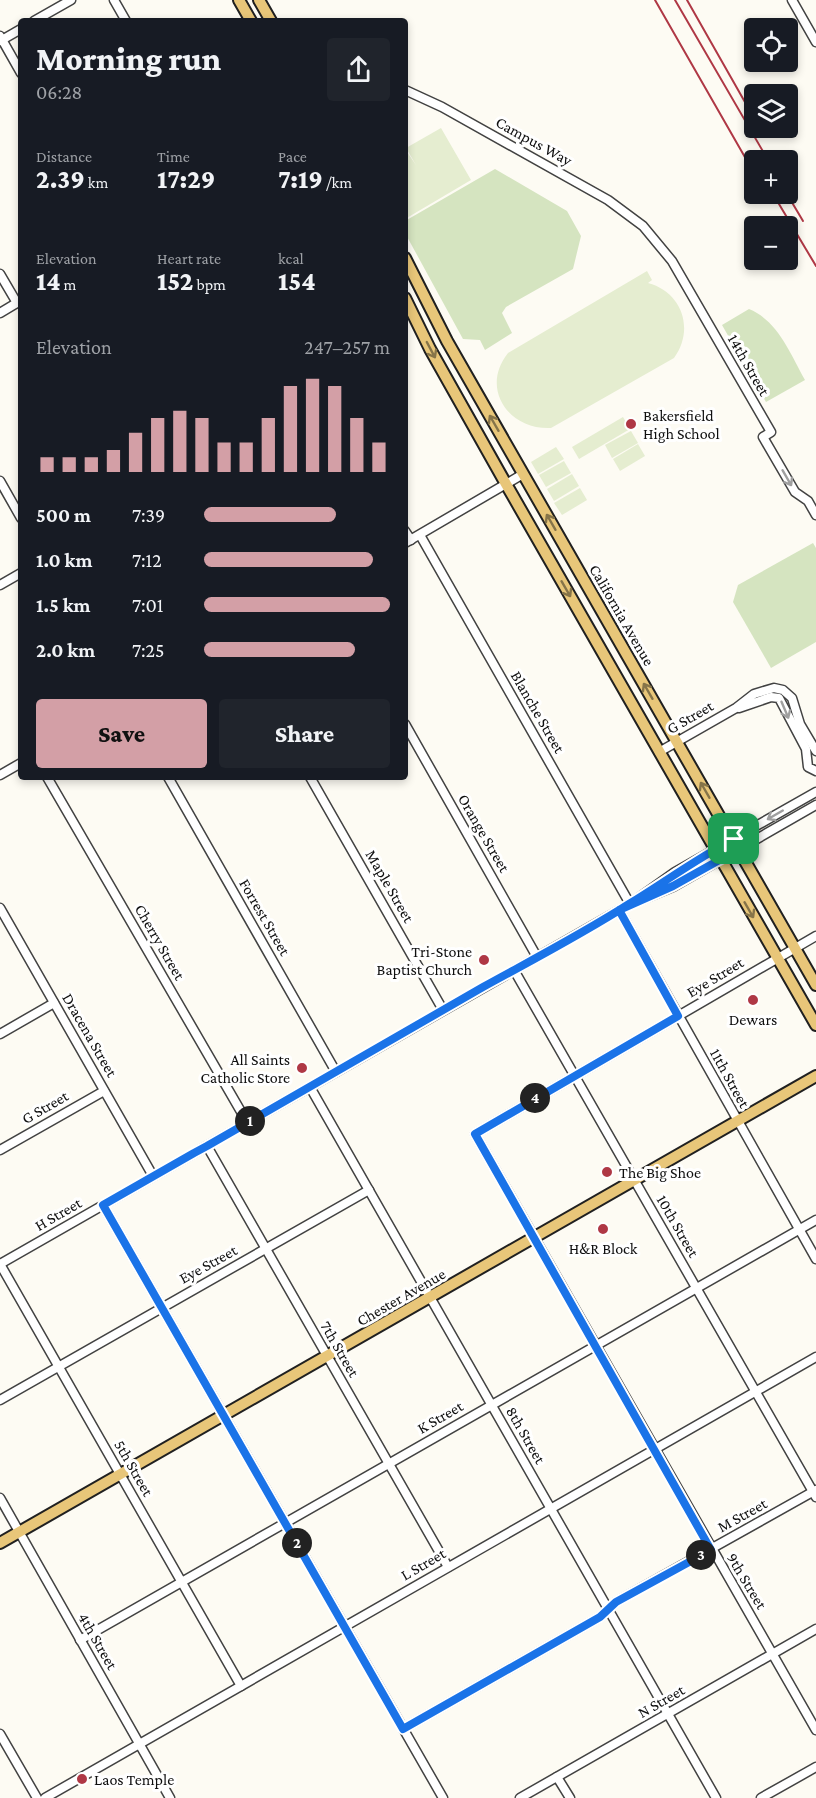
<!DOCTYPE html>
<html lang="en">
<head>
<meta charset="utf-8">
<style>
	body { margin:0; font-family:"Crimson Pro",serif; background:#20242c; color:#f1f3f6; height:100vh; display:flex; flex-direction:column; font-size:22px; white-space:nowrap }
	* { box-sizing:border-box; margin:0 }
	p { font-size:20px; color:#9ea1a6 }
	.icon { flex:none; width:33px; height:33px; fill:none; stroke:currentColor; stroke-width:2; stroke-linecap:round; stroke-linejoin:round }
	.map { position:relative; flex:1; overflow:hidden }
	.details { position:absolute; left:18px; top:18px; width:390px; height:762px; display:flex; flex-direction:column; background:#171b24; border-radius:6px; box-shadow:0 3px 9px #0003 }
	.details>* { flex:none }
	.buttons { position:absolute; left:744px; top:18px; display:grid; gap:12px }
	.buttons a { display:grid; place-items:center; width:54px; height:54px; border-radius:6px; background:#171b24; box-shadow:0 3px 9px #0003; font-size:30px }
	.pin { position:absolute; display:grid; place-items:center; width:51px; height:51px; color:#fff; margin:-26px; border-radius:12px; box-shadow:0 3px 9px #0006 }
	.km { position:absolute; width:30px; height:30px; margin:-15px; border-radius:50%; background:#222; color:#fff; font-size:16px; line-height:30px; text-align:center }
	.round { display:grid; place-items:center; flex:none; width:63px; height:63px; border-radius:6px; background:#20242c }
	.overview { display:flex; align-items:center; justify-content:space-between; height:102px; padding:0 18px }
	h1 { font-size:33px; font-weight:800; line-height:45px }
	.figures { display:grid; grid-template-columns:repeat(3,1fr); gap:9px; height:102px; padding:6px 18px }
	.figures div { display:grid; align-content:center }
	.figures b { font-size:26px; font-weight:800 }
	.figures small { font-size:16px; font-weight:400 }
	.figures p { font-size:16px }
	.chart { height:168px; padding:12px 18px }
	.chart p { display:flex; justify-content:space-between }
	.chart svg { width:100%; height:108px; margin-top:6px; stroke:#d39fa6; stroke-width:6 }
	.primary-button { display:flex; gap:12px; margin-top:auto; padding:12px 18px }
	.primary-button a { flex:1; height:69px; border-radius:6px; background:#d39fa6; color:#111; font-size:24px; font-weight:800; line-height:69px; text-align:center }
	.primary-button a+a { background:#20242c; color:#f1f3f6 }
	ul { padding:0 18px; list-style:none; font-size:20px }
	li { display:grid; grid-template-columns:96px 72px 1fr; align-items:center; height:45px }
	li i { height:15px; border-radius:8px; background:#d39fa6 }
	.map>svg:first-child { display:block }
</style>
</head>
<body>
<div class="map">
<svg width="816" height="1798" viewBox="0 0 816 1798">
	<rect width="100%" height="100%" fill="#fdfbf3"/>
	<!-- green -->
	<g fill="#d5e4c0">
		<polygon points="495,169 567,211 581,236 573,269 506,307 502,313 512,333 485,350 480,340 463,339 405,233 405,221"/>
		<path d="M749,309C778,321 790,353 805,380L766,402L722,325Z"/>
		<polygon points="813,543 816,548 816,642 771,668 733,602 738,585"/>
	</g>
	<!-- pitch -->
	<g fill="#e5edd0">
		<polygon points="441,128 471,180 405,219 405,149 416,165 406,148"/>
		<path d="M647,271L652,280L648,283C682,292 695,329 674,358L551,428C508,430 480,388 508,353Z"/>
		<polygon points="623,417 630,429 579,459 572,447"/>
		<polygon points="631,431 638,443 612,458 605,445"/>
		<polygon points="638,444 645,456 620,471 613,459"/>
		<polygon points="556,447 564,459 538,474 531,462"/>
		<polygon points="564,461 571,473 546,487 539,475"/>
		<polygon points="572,474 579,486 554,501 547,489"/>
		<polygon points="580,488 587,500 562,515 554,503"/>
	</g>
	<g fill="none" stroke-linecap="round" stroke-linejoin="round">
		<defs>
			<g id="minor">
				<polyline points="114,0 126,21"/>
				<polyline points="792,0 816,42"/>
				<polyline points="34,21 71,0"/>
				<polyline points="0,36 21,73"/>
				<polyline points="0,41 21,29"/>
				<polyline points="405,90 442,107 608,200 643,226 672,261 771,432 763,437 795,492 808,501 816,515"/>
				<polyline points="0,274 17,303"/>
				<polyline points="0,313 20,301"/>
				<polyline points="0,481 21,518"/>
				<polyline points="405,531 411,540"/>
				<polyline points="420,535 630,904"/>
				<polyline points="405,543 523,474"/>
				<polyline points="0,585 21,573"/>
				<polyline points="739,708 771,697 779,698 806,749 808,767 816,771"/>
				<polyline points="405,724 537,957"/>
				<polyline points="659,752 736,708 754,694 774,688 783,690 792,698 800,724 816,751"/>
				<polyline points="0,775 21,763"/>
				<polyline points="47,777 247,1122"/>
				<polyline points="168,777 336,1072"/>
				<polyline points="310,777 443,1010"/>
				<polyline points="639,901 673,887 816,805"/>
				<polyline points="0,908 153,1176"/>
				<polyline points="619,910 816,1259"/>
				<polyline points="816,936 475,1134 816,1730"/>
				<polyline points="514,970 816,1497"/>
				<polyline points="0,1034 54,1003"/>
				<polyline points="310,1087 716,1798"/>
				<polyline points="207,1146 448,1567"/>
				<polyline points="0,1150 104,1091"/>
				<polyline points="103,1205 443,1798"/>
				<polyline points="0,1264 630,904 675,872 816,792"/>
				<polyline points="0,1264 241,1686"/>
				<polyline points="0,1400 369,1190"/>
				<polyline points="0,1498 170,1798"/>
				<polyline points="80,1640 816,1220"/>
				<polyline points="403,1729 600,1617 616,1602 816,1490"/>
				<polyline points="0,1734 37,1798"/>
				<polyline points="557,1777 570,1798"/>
				<polyline points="45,1798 816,1357"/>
				<polyline points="520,1798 816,1629"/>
				<polyline points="761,1798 816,1767"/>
			</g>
			<g id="major">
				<polyline points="239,0 251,21"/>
				<polyline points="259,0 271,21"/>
				<polyline points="405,258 447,341 816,985"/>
				<polyline points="405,298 430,349 506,484 816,1025"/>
				<polyline points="0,1543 816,1076"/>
			</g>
		</defs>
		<!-- minor casing -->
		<use href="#minor" stroke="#424242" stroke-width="11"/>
		<!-- major casing -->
		<use href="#major" stroke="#202020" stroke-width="14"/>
		<!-- minor -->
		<use href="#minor" stroke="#fff" stroke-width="8"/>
		<!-- major -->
		<use href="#major" stroke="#e8c679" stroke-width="10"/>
		<!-- rail -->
		<g stroke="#af3845" stroke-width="2">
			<polyline points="655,0 754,173"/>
			<polyline points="675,0 768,160"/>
			<polyline points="687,0 754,118"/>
			<polyline points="773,194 816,266"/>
			<polyline points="787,194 803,221"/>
		</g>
	</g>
	<!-- one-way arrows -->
	<defs><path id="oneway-shaft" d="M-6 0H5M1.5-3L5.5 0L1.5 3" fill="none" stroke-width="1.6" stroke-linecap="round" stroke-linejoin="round" transform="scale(1.5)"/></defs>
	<g stroke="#867449">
		<use href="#oneway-shaft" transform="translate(431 350) rotate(62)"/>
		<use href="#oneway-shaft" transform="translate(494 423) rotate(-120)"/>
		<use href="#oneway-shaft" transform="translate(551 522) rotate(-120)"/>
		<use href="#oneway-shaft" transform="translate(566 589) rotate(60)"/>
		<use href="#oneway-shaft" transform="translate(648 691) rotate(-120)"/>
		<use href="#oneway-shaft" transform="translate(705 790) rotate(-120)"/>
		<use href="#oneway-shaft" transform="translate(749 910) rotate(60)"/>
	</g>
	<g stroke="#9f9f9f">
		<use href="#oneway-shaft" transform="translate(787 478) rotate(60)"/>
		<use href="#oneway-shaft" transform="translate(785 710) rotate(67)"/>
		<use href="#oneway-shaft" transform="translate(775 815) rotate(150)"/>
	</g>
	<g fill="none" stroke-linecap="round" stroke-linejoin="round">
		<defs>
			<path id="route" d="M734,839C696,859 665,882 629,904C582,934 532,960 483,987C391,1040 299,1093 207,1146L194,1153L103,1205L403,1729L600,1617L616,1602L711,1550L475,1134L678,1016L619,910L673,886L739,849L734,839"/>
		</defs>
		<!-- route casing -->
		<use href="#route" stroke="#fff" stroke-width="12"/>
		<!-- route -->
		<use href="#route" stroke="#1a73e8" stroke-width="8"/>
	</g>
	<!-- markers -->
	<g fill="#af3845" stroke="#fff" stroke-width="2">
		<circle cx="631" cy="424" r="6"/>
		<circle cx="484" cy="960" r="6"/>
		<circle cx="753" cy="1000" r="6"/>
		<circle cx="302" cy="1068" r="6"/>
		<circle cx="607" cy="1172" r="6"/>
		<circle cx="603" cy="1229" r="6"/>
		<circle cx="82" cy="1779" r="6"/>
	</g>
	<g text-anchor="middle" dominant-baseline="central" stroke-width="6" stroke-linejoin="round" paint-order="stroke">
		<!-- street labels -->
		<g font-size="16" fill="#0f0f0f" stroke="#fff">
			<text transform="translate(534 141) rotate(29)">Campus Way</text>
			<text transform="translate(749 365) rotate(60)">14th Street</text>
			<text transform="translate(622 615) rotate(60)">California Avenue</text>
			<text transform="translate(538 712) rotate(60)">Blanche Street</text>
			<text transform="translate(690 717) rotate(-30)">G Street</text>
			<text transform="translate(484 833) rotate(60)">Orange Street</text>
			<text transform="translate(390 886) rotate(60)">Maple Street</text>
			<text transform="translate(265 917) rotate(60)">Forrest Street</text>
			<text transform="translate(160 942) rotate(60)">Cherry Street</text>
			<text transform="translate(715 977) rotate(-31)">Eye Street</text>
			<text transform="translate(90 1035) rotate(60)">Dracena Street</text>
			<text transform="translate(730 1078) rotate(61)">11th Street</text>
			<text transform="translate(45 1107) rotate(-30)">G Street</text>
			<text transform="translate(58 1214) rotate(-30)">H Street</text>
			<text transform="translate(678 1226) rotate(60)">10th Street</text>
			<text transform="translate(208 1264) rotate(-29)">Eye Street</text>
			<text transform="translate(401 1297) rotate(-30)">Chester Avenue</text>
			<text transform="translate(340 1349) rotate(60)">7th Street</text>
			<text transform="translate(440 1417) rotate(-30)">K Street</text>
			<text transform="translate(526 1435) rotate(60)">8th Street</text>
			<text transform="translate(134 1468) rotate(60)">5th Street</text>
			<text transform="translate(742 1515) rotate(-29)">M Street</text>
			<text transform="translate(423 1564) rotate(-30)">L Street</text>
			<text transform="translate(747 1581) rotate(59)">9th Street</text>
			<text transform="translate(98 1641) rotate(60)">4th Street</text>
			<text transform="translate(661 1701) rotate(-30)">N Street</text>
		</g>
		<!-- poi labels -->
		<g font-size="16" fill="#0f0f0f" stroke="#fff" text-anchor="start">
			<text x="643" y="415">Bakersfield<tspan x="643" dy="18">High School</tspan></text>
			<text x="472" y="951" text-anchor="end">Tri-Stone<tspan x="472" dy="18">Baptist Church</tspan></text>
			<text x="753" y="1019" text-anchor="middle">Dewars</text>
			<text x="290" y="1059" text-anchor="end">All Saints<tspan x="290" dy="18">Catholic Store</tspan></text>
			<text x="619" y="1172">The Big Shoe</text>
			<text x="603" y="1248" text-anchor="middle">H&amp;R Block</text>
			<text x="94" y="1779">Laos Temple</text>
		</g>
	</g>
</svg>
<div class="buttons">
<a><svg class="icon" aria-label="locate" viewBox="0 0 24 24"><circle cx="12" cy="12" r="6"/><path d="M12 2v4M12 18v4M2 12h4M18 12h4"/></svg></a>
<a><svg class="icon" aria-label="layers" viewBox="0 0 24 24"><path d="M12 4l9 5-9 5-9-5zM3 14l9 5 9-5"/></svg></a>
<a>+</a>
<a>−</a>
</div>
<div class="pin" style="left:734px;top:839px;background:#1e9e55"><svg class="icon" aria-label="arrive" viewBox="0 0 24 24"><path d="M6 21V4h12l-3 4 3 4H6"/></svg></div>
<b class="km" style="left:250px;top:1121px">1</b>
<b class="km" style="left:297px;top:1543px">2</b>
<b class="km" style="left:701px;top:1555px">3</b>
<b class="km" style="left:535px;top:1098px">4</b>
<section class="details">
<div class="overview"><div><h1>Morning run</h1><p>06:28</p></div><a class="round"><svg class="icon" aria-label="share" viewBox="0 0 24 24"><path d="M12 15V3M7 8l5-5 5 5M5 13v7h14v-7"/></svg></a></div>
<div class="figures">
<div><p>Distance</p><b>2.39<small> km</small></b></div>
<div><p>Time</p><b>17:29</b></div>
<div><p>Pace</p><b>7:19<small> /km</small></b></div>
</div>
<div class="figures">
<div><p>Elevation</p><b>14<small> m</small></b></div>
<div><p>Heart rate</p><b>152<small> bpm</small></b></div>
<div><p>kcal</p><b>154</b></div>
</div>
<div class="chart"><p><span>Elevation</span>247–257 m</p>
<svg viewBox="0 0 160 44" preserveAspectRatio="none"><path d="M5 44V38M15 44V38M25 44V38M35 44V35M45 44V28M55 44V22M65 44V19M75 44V22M85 44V32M95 44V32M105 44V22M115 44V9M125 44V6M135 44V9M145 44V22M155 44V32"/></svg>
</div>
<ul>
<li><b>500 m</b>7:39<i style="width:71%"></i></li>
<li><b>1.0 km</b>7:12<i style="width:91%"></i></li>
<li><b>1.5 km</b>7:01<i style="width:100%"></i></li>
<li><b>2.0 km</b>7:25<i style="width:81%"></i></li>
</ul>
<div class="primary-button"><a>Save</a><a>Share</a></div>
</section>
</div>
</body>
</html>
